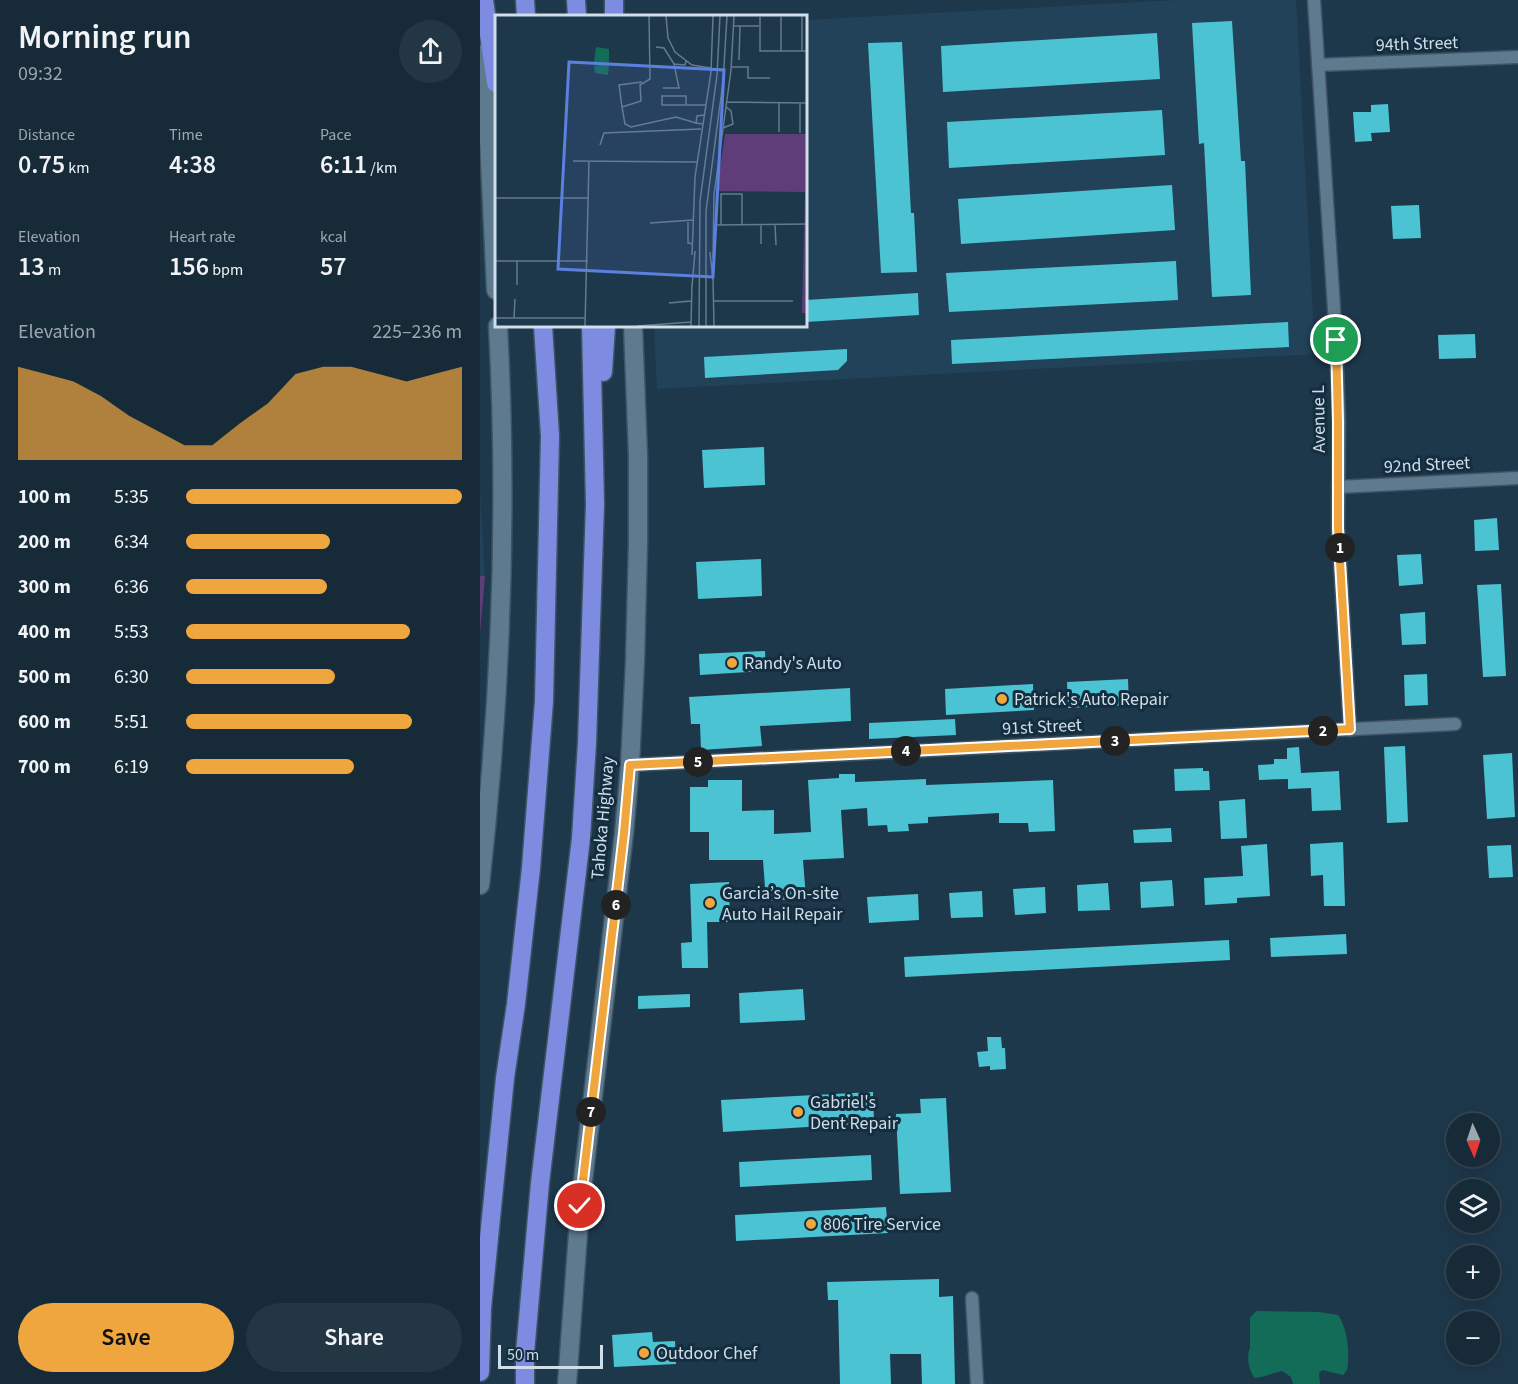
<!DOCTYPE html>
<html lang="en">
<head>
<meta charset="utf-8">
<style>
	body { margin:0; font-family:"Source Sans 3",sans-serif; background:#233643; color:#f1f3f6; height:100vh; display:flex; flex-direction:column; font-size:22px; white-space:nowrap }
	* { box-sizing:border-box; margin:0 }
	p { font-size:20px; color:#9ea7ae }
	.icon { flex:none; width:33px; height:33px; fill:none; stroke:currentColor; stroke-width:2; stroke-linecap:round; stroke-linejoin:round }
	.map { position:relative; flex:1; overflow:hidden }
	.sheet { display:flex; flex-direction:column; background:#162a38; width:480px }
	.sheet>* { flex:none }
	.needle { width:39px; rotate:177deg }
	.buttons { position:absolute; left:966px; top:1113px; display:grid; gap:12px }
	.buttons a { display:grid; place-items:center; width:54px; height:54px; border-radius:50%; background:#162a38; box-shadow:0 3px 15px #0003,0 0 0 2px #354653; font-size:30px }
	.scale { position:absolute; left:18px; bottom:15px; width:105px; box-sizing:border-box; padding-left:6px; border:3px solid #cfdee9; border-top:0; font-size:16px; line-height:21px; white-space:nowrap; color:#cfdee9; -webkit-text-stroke:4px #142e40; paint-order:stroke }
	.pin { position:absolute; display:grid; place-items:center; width:51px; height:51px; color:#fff; margin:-26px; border:3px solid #fff; border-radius:50%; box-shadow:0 2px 6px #0007 }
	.km { position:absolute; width:30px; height:30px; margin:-15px; border-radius:50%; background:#222; color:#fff; font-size:16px; line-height:30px; text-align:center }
	.round { display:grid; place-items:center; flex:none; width:63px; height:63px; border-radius:32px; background:#233643 }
	.summary { display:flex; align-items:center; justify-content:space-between; height:102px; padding:0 18px }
	h1 { font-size:33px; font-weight:600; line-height:45px }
	.stats { display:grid; grid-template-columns:repeat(3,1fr); gap:9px; height:102px; padding:6px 18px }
	.stats div { display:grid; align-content:center }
	.stats b { font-size:26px; font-weight:600 }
	.stats small { font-size:16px; font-weight:400 }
	.stats p { font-size:16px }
	.chart { height:168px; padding:12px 18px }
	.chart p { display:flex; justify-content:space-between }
	.chart svg { width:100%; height:108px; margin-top:6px; fill:#f0a63e; opacity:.7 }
	.primary-button { display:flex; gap:12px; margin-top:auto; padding:12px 18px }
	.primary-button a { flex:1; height:69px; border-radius:36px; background:#f0a63e; color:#111; font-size:24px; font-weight:600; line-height:69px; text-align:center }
	.primary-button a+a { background:#233643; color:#f1f3f6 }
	ul { padding:0 18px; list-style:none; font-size:20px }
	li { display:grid; grid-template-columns:96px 72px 1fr; align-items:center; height:45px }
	li i { height:15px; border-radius:8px; background:#f0a63e }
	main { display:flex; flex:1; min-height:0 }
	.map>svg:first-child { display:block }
</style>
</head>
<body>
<main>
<section class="sheet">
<div class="summary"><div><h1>Morning run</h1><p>09:32</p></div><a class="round"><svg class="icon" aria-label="share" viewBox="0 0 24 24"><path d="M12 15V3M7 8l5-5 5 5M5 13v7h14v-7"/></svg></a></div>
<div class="stats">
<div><p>Distance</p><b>0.75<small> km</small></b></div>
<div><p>Time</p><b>4:38</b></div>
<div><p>Pace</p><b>6:11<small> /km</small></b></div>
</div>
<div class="stats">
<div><p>Elevation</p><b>13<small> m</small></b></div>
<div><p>Heart rate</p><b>156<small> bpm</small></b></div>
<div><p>kcal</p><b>57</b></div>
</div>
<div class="chart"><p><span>Elevation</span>225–236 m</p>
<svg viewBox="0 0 160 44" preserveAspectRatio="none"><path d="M0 44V6L10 9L20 12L30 18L40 26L50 32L60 38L70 38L80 29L90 21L100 9L110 6L120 6L130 9L140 12L150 9L160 6V44z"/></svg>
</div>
<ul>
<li><b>100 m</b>5:35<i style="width:100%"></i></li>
<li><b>200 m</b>6:34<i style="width:52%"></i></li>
<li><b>300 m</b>6:36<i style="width:51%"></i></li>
<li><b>400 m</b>5:53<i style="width:81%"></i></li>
<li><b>500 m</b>6:30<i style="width:54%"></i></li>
<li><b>600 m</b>5:51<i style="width:82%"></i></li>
<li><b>700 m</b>6:19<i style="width:61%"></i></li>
</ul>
<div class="primary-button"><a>Save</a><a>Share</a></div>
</section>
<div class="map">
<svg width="1038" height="1384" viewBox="0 0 1038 1384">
	<rect width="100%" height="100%" fill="#1e384b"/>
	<!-- built -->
	<g fill="#224259">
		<polygon points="697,0 816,0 835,354 177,389 174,326 326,326 326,20"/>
		<polygon points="0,494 5,576 0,576"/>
	</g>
	<!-- green -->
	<polygon fill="#5f3d79" points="0,576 5,576 0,633"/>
	<!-- water -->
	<path fill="#126c58" d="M776,1311L839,1312L858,1315C868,1329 870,1354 867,1370L863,1375L842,1370L839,1373L840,1384H813L811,1377L802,1371C792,1373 786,1377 775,1378C769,1372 766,1356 770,1348V1318Z"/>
	<!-- building -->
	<g fill="#4cc3d3">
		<polygon points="752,21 761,161 765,161 771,295 732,297 724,143 719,144 712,23"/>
		<polygon points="677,33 680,79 463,92 461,46"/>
		<polygon points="422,42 431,213 434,213 437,272 401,273 388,43"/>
		<polygon points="908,104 910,132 891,133 892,141 875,142 873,112 891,112 891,105"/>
		<polygon points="682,110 685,155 469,168 467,122"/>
		<polygon points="692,185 695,230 481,244 478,199"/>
		<polygon points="939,205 941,238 913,239 911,206"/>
		<polygon points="696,261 698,300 469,312 466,273"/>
		<polygon points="438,293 439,315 326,322 326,300"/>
		<polygon points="808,322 809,347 472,364 471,340"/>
		<polygon points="995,334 996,358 959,359 958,335"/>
		<polygon points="367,349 367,361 358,370 225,378 224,357"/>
		<polygon points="284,447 285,485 224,488 222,450"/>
		<polygon points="1017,518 1019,550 995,551 994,520"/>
		<polygon points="941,554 943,584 919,586 917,555"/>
		<polygon points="281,559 282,596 218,599 216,562"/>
		<polygon points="1021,584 1026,676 1003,677 997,585"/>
		<polygon points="945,612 946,644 922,645 920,614"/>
		<polygon points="285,651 286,671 220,675 219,654"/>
		<polygon points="947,674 948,705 925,706 924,675"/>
		<polygon points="648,679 649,705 588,708 587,682"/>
		<polygon points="553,684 554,710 466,715 465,689"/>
		<polygon points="370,688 371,721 280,726 282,746 221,750 220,724 211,724 209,697"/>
		<polygon points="475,719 476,735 389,739 389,723"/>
		<polygon points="925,746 928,822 907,823 904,747"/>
		<polygon points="819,747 821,773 859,771 861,810 832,811 831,788 808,789 808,779 779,780 778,765 794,764 794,759 807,759 807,748"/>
		<polygon points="1032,753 1035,817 1007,819 1003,755"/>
		<polygon points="723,768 723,771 729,771 730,790 695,791 694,769"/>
		<polygon points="359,774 375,774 375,782 446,779 446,785 573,780 575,831 549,832 548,823 519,823 519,813 448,817 448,823 428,824 429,831 408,832 407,825 388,826 387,808 361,810 364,858 323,860 326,898 286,901 283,860 229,860 229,832 210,832 210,787 228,787 228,780 262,780 262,811 294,810 294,834 331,832 328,780 359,778"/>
		<polygon points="765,799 767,838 741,839 739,801"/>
		<polygon points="691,828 692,842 654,843 653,830"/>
		<polygon points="863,842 865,906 844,906 843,875 831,876 830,844"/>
		<polygon points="787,844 790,896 757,898 757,903 725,905 724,878 763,876 761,846"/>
		<polygon points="1031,845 1033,877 1009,878 1007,846"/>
		<polygon points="692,880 694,906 661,908 660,882"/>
		<polygon points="249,882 250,922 227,922 228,968 202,968 201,943 212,942 210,884"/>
		<polygon points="628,883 630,910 598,911 597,885"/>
		<polygon points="565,887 566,913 535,915 533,889"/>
		<polygon points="502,891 503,917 471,918 469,893"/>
		<polygon points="438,894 439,920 389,923 387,897"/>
		<polygon points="866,934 867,954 791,957 790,938"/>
		<polygon points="749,940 750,960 425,977 424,957"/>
		<polygon points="323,989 325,1020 260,1023 259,993"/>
		<polygon points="210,994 210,1007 158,1009 158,996"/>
		<polygon points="507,1037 521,1037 522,1048 525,1048 526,1069 510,1070 510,1066 499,1067 497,1052 508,1051"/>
		<polygon points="393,1092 394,1123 243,1132 241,1100"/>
		<polygon points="466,1098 471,1192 420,1194 416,1114 441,1113 440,1099"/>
		<polygon points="391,1155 392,1180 260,1187 259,1162"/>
		<polygon points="406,1207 408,1233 256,1241 255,1215"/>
		<polygon points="459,1279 459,1297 473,1296 475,1384 442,1384 441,1354 410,1354 411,1384 360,1384 358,1300 348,1300 347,1282"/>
		<polygon points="172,1332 173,1342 195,1341 196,1364 134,1367 132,1335"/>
	</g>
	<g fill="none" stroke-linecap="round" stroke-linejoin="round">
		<defs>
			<g id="street">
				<polyline points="834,0 856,340 859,422 858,528 870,730"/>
				<polyline points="838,65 1038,57"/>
				<polyline points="858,487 1038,478"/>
				<polyline points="150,765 975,724"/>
				<polyline points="492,1298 497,1384"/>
			</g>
			<g id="secondary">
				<polyline points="5,53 16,290"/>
				<path d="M0,885C21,699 28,513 18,326"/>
				<polyline points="87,1384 100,1206 144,833 150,765 155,661 158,543 158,456 153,326"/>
			</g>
			<g id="highway">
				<polyline points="4,0 16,83"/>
				<polyline points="45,0 46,16"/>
				<polyline points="96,0 97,16"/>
				<polyline points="134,0 134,16"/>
				<polyline points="123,372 126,326"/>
				<polyline points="0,1372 2,1308 25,1078 36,1004 51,868 64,701 70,436 63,326"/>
				<polyline points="45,1384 45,1353 60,1183 101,838 107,743 115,504 111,326"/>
			</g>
		</defs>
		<!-- street casing -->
		<use href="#street" stroke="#3e5464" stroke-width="15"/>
		<!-- secondary casing -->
		<use href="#secondary" stroke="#3e5464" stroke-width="21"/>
		<!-- highway casing -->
		<use href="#highway" stroke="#3e5464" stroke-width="21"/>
		<!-- street -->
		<use href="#street" stroke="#5e7a8f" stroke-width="12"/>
		<!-- secondary -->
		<use href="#secondary" stroke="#5e7a8f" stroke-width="18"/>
		<!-- highway -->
		<use href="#highway" stroke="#7d8ce1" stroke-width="18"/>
	</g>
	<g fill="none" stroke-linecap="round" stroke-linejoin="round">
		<defs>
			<polyline id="route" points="100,1206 144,833 150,765 870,729 858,528 858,422 856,340"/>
		</defs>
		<!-- route casing -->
		<use href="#route" stroke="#fff" stroke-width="12"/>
		<!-- route -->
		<use href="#route" stroke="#f0a63e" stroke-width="8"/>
	</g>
	<!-- markers -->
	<g fill="#f0a63e" stroke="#142e40" stroke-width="2">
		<circle cx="252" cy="663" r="6"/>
		<circle cx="522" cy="699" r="6"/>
		<circle cx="230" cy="903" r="6"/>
		<circle cx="318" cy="1112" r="6"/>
		<circle cx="331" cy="1224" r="6"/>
		<circle cx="164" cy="1353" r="6"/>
	</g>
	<g text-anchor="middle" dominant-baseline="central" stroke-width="6" stroke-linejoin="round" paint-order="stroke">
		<!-- street labels -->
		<g font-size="18" fill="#cfdee9" stroke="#142e40">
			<text transform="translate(937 44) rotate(-2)">94th Street</text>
			<text transform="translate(839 419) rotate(-91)">Avenue L</text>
			<text transform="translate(947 465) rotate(-3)">92nd Street</text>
			<text transform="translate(562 727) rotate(-3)">91st Street</text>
			<text transform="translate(123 818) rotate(-85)">Tahoka Highway</text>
		</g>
		<!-- poi labels -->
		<g font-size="18" fill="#cfdee9" stroke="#142e40" text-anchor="start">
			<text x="264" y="663">Randy's Auto</text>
			<text x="534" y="699">Patrick's Auto Repair</text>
			<text x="242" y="893">Garcia’s On-site<tspan x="242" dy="21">Auto Hail Repair</tspan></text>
			<text x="330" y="1102">Gabriel's<tspan x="330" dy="21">Dent Repair</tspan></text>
			<text x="343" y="1224">806 Tire Service</text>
			<text x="176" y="1353">Outdoor Chef</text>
		</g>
	</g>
	<!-- overview -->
	<g transform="translate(15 15)">
		<rect width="312" height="312" fill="#1e384b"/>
		<path d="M230,119H312V298H307L310,177L222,176Z" fill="#5f3d79"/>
		<path d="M101,32L114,34V47L108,49L114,51L113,60L100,58L99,51L104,50L99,47Z" fill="#126c58"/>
		<path fill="none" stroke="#657a8a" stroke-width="1.5" d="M154,1L155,64L145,70L146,86L127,92L130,109L136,112L181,102L201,108M171,1L173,23L180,37L197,50L216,53M307,1V36M265,2V36H312M239,11H264M161,32L169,33L179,49L190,50L191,46M286,36V2M244,45L245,11M237,52H253V63H275M168,73H184L179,49M232,87L312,88M284,88V117M305,88V118M191,90V81H167V90H211M127,92L124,70L147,67M208,109L201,108L202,101L209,100M228,113L238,109L236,96L231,92M105,130L109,118L206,114M78,146L202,147M0,183H94M193,207V228L198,229M155,208L198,205M266,209V229M280,209L281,230M218,210L312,209M226,210V179H247V209M215,237L218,266M197,240L200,162L216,57L218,1M218,243L219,180L236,55L239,1M0,246H93M218,263L219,311M22,270V246M197,272L200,236M218,286H298M174,288L196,286M0,303H90M19,303L20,284M90,311L94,146M142,311L196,307M196,311L197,269M204,311L205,186L222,60L225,1M211,311V196L228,67L232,1"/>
		<path fill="#5b80de" fill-opacity="0.15" stroke="#5b80de" stroke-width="3" d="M74,47L229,55L218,262L63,254Z"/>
		<rect width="312" height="312" fill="none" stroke="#cfdee9" stroke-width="3"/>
	</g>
</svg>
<div class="buttons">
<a><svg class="needle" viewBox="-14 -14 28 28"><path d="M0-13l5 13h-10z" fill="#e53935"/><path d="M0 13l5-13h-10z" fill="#9ea7ae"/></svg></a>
<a><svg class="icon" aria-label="layers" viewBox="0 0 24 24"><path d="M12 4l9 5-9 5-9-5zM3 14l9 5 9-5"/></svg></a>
<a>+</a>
<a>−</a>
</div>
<div class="scale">50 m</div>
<div class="pin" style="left:856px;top:340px;background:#1e9e55"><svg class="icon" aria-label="arrive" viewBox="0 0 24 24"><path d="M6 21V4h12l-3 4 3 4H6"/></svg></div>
<div class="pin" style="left:100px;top:1206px;background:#d93025"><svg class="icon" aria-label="check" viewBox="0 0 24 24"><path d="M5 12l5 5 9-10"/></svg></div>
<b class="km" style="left:860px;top:548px">1</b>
<b class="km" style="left:843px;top:731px">2</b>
<b class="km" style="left:635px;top:741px">3</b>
<b class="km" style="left:426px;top:751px">4</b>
<b class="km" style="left:218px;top:762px">5</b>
<b class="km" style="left:136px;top:905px">6</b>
<b class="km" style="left:111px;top:1112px">7</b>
</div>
</main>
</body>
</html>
